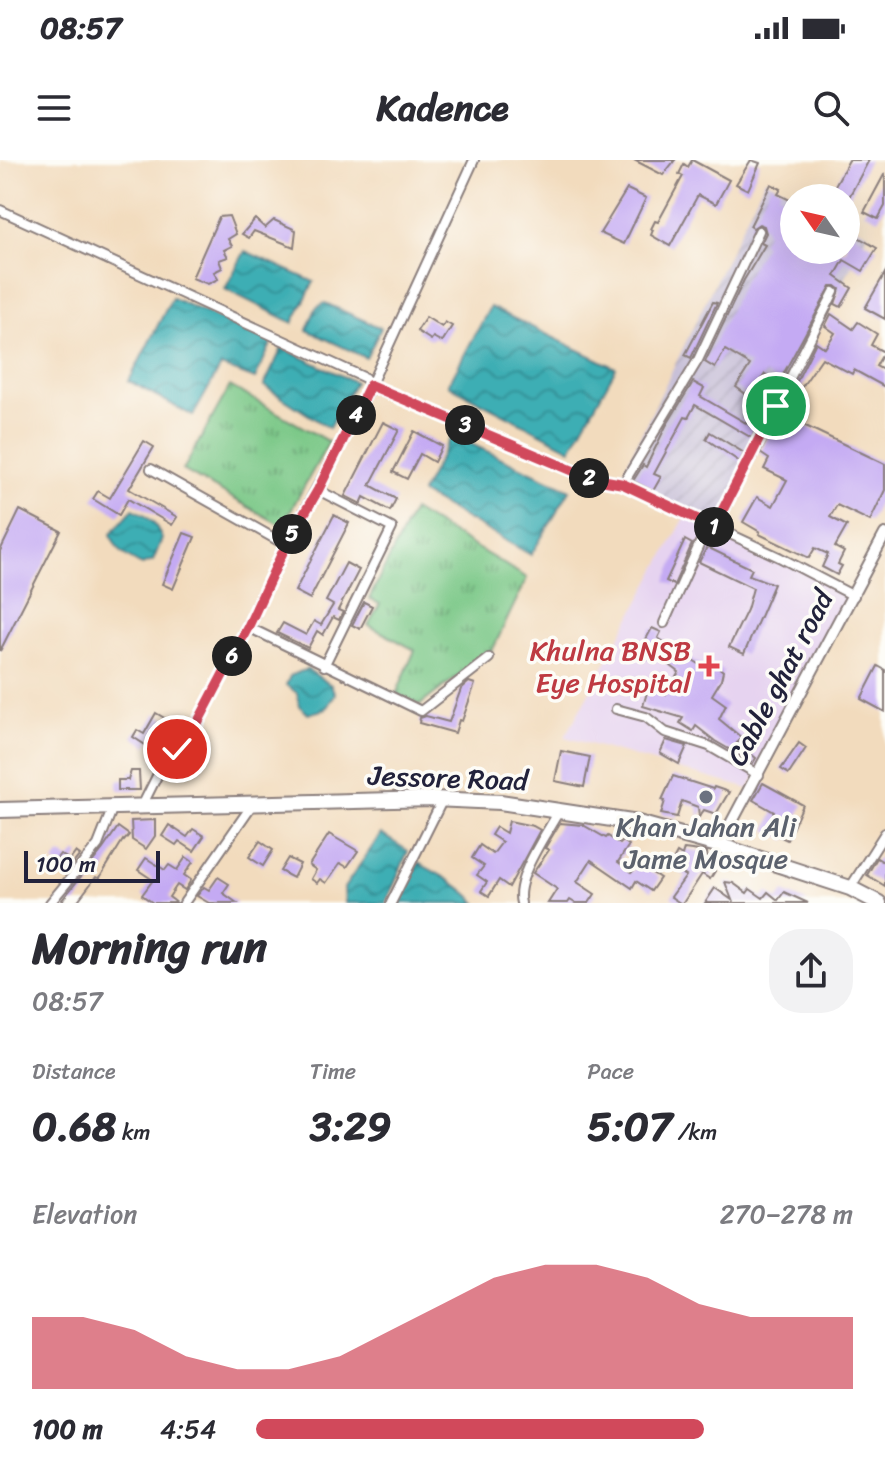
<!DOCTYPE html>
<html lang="en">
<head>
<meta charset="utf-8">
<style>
	body { margin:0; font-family:Sriracha,sans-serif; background:#f2f2f3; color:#2b2b33; height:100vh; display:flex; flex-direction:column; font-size:30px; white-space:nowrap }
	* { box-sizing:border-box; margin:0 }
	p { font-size:26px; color:#7c7c81 }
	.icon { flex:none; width:44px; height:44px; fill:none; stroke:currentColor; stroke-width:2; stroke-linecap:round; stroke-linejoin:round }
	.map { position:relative; height:743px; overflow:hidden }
	.sheet { display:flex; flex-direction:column; background:#fff; flex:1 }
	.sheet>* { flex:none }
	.needle { width:52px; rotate:304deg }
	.tools { position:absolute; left:780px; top:24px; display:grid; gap:16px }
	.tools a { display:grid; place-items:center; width:80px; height:80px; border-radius:50%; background:#fff; box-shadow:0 8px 32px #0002; font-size:40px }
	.scale { position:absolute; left:24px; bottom:20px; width:136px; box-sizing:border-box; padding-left:8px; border:4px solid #22223b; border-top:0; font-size:22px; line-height:28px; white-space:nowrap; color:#22223b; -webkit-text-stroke:6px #fdfcf7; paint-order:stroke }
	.pin { position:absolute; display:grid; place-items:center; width:68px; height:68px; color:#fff; margin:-34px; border:4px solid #fff; border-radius:50%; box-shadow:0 2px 8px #0007 }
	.km { position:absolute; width:40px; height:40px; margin:-20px; border-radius:50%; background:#222; color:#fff; font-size:22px; line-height:40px; text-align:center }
	.round { display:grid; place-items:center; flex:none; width:84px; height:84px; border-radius:32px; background:#f2f2f3 }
	.summary { display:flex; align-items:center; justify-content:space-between; height:136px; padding:0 32px }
	h1 { font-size:44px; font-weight:700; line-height:60px }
	.stats { display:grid; grid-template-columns:repeat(3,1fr); gap:12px; height:136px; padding:8px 32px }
	.stats div { display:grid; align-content:center }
	.stats b { font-size:40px; font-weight:700 }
	.stats small { font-size:22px; font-weight:400 }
	.stats p { font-size:22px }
	.chart { height:224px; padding:16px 32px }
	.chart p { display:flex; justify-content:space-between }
	.chart svg { width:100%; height:144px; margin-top:8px; fill:#d1495b; opacity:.7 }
	ul { padding:0 32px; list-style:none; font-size:26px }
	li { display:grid; grid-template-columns:128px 96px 1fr; align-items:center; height:60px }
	li i { height:20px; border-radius:10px; background:#d1495b }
	.status { display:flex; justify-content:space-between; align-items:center; height:56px; padding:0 40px; background:#fff; direction:ltr }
	.status svg { height:22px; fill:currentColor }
	header { display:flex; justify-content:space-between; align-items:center; height:104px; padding:0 32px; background:#fff; font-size:36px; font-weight:700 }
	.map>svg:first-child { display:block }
</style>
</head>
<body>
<div class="status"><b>08:57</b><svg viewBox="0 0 49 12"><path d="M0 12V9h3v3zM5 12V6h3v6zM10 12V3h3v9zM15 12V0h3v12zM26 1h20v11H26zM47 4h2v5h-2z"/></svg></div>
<header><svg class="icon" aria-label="menu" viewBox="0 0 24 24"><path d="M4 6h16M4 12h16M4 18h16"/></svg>Kadence<svg class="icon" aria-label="search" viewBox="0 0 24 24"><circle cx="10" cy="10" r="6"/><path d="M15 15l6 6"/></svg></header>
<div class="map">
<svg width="885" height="743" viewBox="0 0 885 743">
	<defs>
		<pattern id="industrial-furrows" width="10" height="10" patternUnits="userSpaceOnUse" patternTransform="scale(2)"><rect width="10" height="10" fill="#c8c0d8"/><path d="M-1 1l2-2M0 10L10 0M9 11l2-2" fill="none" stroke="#aca5ba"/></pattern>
		<pattern id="park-tufts" width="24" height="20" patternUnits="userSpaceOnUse" patternTransform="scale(2)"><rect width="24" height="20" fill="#79c786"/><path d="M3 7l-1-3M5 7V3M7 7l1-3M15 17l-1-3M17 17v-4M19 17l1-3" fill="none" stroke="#63a16f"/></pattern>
		<pattern id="water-waves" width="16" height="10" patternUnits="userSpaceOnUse" patternTransform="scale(2)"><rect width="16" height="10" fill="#3caeb4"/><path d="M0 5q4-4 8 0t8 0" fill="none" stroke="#328d94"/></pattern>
	</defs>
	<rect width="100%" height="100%" fill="#fdfcf7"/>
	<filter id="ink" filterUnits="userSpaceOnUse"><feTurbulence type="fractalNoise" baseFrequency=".0125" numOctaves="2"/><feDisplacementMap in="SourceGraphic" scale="16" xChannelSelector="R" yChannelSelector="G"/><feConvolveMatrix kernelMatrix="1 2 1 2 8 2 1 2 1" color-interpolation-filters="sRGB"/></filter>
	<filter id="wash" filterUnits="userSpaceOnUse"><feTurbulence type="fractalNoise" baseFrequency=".006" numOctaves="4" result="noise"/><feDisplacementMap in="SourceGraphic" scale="32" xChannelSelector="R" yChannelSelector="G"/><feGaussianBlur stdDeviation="1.8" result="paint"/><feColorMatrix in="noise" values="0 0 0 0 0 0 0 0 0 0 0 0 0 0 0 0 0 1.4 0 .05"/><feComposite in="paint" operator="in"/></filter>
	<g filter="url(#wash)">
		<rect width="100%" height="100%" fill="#f2dbbd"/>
		<!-- built -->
		<polygon fill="#e6d3f0" points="687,354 852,435 749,629 565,577"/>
		<!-- industrial -->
		<polygon fill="url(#industrial-furrows)" points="765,19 801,38 794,38 794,90 846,90 846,62 868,73 772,261 721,367 620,318"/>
		<!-- park -->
		<g fill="url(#park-tufts)" stroke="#4e7460" stroke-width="2">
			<polygon points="230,226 329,282 282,366 183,310"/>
			<polygon points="413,350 527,418 493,489 420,545 396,534 415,490 368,465 380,444 369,439"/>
		</g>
		<!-- water -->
		<g fill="url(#water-waves)" stroke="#2f6878" stroke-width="2">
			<polygon points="245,91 314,122 293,163 225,129"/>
			<polygon points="172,138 272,182 255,219 221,206 193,256 129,221"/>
			<polygon points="325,143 381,168 366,198 307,170 316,148"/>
			<polygon points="490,147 616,208 571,289 448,225"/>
			<polygon points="282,188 355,222 329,268 264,226"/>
			<polygon points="452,275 570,330 531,395 421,333"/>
			<path d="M133,349C148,356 157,364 162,379L153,401L142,405C126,397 116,391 111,374Z"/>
			<polygon points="307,509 331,525 335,534 326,549 308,554 299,545 297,533 286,525 290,516"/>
			<polygon points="381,674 408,691 388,739 386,743 345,743 344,728"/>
			<path d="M418,703C439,714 461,725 477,743H398Z"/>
		</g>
		<g id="blocks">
			<!-- building -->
			<g fill="#c4aaf3">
				<polygon points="634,0 675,0 663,15"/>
				<polygon points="692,0 729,20 716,44 698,35 670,86 651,75 653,70 651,69 655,61 658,62 683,16 679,14 684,4 688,7"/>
				<polygon points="751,0 760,3 748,30 736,24"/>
				<polygon points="849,0 869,0 849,37 833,29"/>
				<polygon points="885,13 885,46 878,59 864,52"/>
				<polygon points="771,24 781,29 778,34 794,42 794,90 846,90 846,70 877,88 863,111 844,100 835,116 852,128 841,147 835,144 840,129 836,126 831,126 779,222 765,214 750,237 736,227 750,205 725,190 715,208 705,202 744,120 765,85 761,83 766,73 764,66 759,64 753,68 750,66"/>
				<polygon points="627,29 646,38 624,84 600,73"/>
				<polygon points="229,56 236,74 228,79 232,86 224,90 228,97 219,100 222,108 214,112 218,119 208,124 192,118 219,57"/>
				<polygon points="255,59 265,68 274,60 296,70 294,87 254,71 249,78 242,74"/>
				<polygon points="885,113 885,159 865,148"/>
				<polygon points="713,142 717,143 691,198 685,195"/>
				<polygon points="831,154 853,169 858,162 877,174 871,185 884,192 876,206 885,211 885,227 854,210 852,214 822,198 797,234 792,231 816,182 825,188 835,173 825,166"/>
				<polygon points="426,157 442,167 445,162 452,166 442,182 433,177 431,180 417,171"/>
				<polygon points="693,222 704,228 700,236 756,269 752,278 695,245 688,258 685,257 654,314 661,317 653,331 633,321 643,305 646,307 666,266"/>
				<polygon points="789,258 885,304 885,330 870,361 837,345 830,357 847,366 835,387 844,392 838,404 842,406 837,415 822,407 828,394 815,388 809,398 759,374 760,372 743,362 757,337 773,346 787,320 764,309 769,299 760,293 770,273 779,278"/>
				<polygon points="383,262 399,270 370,325 396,339 390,351 364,337 361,344 345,336"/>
				<polygon points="414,271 442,286 434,302 420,294 407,319 393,312"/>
				<polygon points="710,272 744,293 740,302 706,279"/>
				<polygon points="144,281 154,287 129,329 177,357 172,365 128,339 119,355 93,339 98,331 110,338"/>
				<polygon points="20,350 61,371 0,491 0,391"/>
				<polygon points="334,355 349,363 310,439 295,431"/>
				<polygon points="184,373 195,377 173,429 162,424"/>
				<polygon points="685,380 692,384 674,425 666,421"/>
				<polygon points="707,387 752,409 749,415 774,424 744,494 729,487 747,450 753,428 699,402"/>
				<polygon points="346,403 359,410 338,450 343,452 339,460 333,457 323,475 317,471 308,488 277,473 283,463 306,475 314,461 321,465 333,445 326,441"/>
				<polygon points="364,442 372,446 360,469 352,465"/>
				<polygon points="652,468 661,472 658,478 707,509 717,506 723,511 721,520 712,535 726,545 719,559 742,578 737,583 756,598 753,603 715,581 696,566 693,571 680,563 683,558 643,546 648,529 666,534 679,512 663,500 665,497 652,490 647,499 638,494"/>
				<polygon points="878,506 885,510 885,552 861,539"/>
				<polygon points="469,522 475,524 462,561 459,560 455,573 419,563 420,558 426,556 449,562 461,529"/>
				<polygon points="156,553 183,569 171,586 153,575 147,586 133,577 137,570 144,574"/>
				<polygon points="666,580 687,586 679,604 660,593"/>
				<polygon points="799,583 806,588 789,614 781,609"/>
				<polygon points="561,591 590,597 584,627 555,621"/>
				<polygon points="131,611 139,611 140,630 118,630 118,620 128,620"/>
				<polygon points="673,616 713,629 714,627 729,632 716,654 704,650 699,657 698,647 682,641 677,657 661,654 665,641 662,640"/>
				<polygon points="763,623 803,645 787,680 766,670 774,652 753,640"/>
				<polygon points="155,660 155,676 146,689 132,680 131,661"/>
				<polygon points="509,661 533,666 540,670 509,727 499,720 489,736 481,731 487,722 477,715 484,706 472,698 480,685 493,694 502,682 491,675 496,667 506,673"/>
				<polygon points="560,663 583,665 606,678 608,676 620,684 623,681 629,685 618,702 632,712 638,704 660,718 651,731 636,721 632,728 591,700 577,722 595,734 589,743 575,743 570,740 568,743 548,743 557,729 533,713 549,690 545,688"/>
				<polygon points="169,665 187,677 193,669 204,676 194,691 179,681 176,685 162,676"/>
				<polygon points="118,667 129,675 124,681 123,680 99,719 96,717 76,743 67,743 62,740 103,689"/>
				<polygon points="329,674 358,691 347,707 340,703 326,723 320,719 317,723 311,719 316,710 309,705"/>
				<polygon points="260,681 273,690 263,706 249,697"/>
				<polygon points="684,689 707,692 708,706 715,711 710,719 702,714 683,743 680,743 671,737 686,716 670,706 677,693 682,696"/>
				<polygon points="76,692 80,695 67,711 54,702 60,694 70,700"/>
				<polygon points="186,697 193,702 184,715 191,720 185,730 177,725 169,737 177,743 153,743 142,735 153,720 138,710 146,698 165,710 169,705 177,710"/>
				<polygon points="288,698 300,704 293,718 280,711"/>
				<polygon points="877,698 885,703 885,726 867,715"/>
				<polygon points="218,717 229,724 223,733 237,743 209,743 197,736 204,727 209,730"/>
				<polygon points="725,722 733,723 747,733 750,729 763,738 768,732 778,740 784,732 808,743 705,743 715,728 732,740"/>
			</g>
		</g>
	</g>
	<g filter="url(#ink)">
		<use href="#blocks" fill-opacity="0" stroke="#8a7e7c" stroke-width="2"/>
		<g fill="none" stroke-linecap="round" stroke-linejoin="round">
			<defs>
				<g id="minor">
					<polyline points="0,50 365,218 370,225 590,318 623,324"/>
					<polyline points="759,71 698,200 623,324 779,397 854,436"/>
					<polyline points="151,309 286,385"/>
					<polyline points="318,330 392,368 324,506"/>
					<polyline points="714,367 834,132"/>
					<polyline points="664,463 708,365"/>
					<polyline points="248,467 421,551 489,498"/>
					<polyline points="616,549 646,557 665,572 709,586 759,615"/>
					<polyline points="142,646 158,614 198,562 248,467 286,385 361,246 474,0"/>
					<polyline points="850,728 885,673"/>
					<polyline points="50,743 98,685 113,647"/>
					<polyline points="184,743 252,645"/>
					<polyline points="391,743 443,639"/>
					<path d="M521,743C514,719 547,673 559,651"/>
				</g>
				<polyline id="tertiary" points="719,686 885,374"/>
				<polyline id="trunk" points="0,650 433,639 500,642 638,663 721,686 850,728 879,743"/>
			</defs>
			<!-- minor casing -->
			<use href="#minor" stroke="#8a7e7c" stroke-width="12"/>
			<!-- tertiary casing -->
			<use href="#tertiary" stroke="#8a7e7c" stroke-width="14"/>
			<!-- trunk casing -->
			<use href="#trunk" stroke="#8a7e7c" stroke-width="18"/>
			<!-- minor -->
			<use href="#minor" stroke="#fff" stroke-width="8"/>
			<!-- tertiary -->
			<use href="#tertiary" stroke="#fff" stroke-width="10"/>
			<!-- trunk -->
			<use href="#trunk" stroke="#fff" stroke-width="14"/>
		</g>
	</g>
	<g fill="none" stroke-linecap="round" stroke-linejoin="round" filter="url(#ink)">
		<defs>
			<polyline id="route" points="177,589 198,562 248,467 286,385 318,330 370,225 590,318 623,324 714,367 776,246"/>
		</defs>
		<!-- route casing -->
		<use href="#route" stroke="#fff" stroke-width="16"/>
		<!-- route -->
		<use href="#route" stroke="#d1495b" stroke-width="10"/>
	</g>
	<!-- markers -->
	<path fill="#e0444e" stroke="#fdfcf7" stroke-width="3" d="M705 494h8v8h8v8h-8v8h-8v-8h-8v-8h8z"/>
	<circle fill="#6b7280" stroke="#fdfcf7" stroke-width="3" cx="706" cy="637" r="8"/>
	<g text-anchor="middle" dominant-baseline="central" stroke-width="7" stroke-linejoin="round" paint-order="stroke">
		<!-- health labels -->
		<g font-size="28" fill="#be3a42" stroke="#fdfcf7" text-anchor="end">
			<text x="691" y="490">Khulna BNSB<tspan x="691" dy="32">Eye Hospital</tspan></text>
		</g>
		<!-- street labels -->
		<g font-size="28" fill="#22223b" stroke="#fdfcf7">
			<text transform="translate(780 518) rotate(-62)">Cable ghat road</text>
			<text transform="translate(448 618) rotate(2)">Jessore Road</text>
		</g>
		<!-- worship labels -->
		<g font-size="28" fill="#5b616d" stroke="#fdfcf7">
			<text x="706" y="666">Khan Jahan Ali<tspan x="706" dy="32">Jame Mosque</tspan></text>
		</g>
	</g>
</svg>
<div class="tools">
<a><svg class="needle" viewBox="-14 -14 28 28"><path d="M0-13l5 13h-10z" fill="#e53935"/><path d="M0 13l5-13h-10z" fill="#7c7c81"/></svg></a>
</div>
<div class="scale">100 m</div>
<div class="pin" style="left:776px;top:246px;background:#1e9e55"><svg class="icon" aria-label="arrive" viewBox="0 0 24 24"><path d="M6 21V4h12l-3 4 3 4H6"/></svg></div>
<div class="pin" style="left:177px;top:589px;background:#d93025"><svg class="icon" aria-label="check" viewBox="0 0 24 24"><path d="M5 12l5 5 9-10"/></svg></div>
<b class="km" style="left:714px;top:367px">1</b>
<b class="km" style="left:589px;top:318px">2</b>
<b class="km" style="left:465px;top:265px">3</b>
<b class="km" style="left:356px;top:255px">4</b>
<b class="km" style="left:292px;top:374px">5</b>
<b class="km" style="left:232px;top:496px">6</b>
</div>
<section class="sheet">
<div class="summary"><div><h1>Morning run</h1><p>08:57</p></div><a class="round"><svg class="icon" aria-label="share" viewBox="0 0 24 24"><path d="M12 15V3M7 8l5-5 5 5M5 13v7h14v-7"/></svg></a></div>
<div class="stats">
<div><p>Distance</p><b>0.68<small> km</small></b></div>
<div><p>Time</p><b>3:29</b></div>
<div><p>Pace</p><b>5:07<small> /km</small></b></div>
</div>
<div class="chart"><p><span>Elevation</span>270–278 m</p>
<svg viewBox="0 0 160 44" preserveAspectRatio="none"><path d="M0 44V22L10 22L20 26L30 34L40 38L50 38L60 34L70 26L80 18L90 10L100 6L110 6L120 10L130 18L140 22L150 22L160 22V44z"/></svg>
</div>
<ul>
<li><b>100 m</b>4:54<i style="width:75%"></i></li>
</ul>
</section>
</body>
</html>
